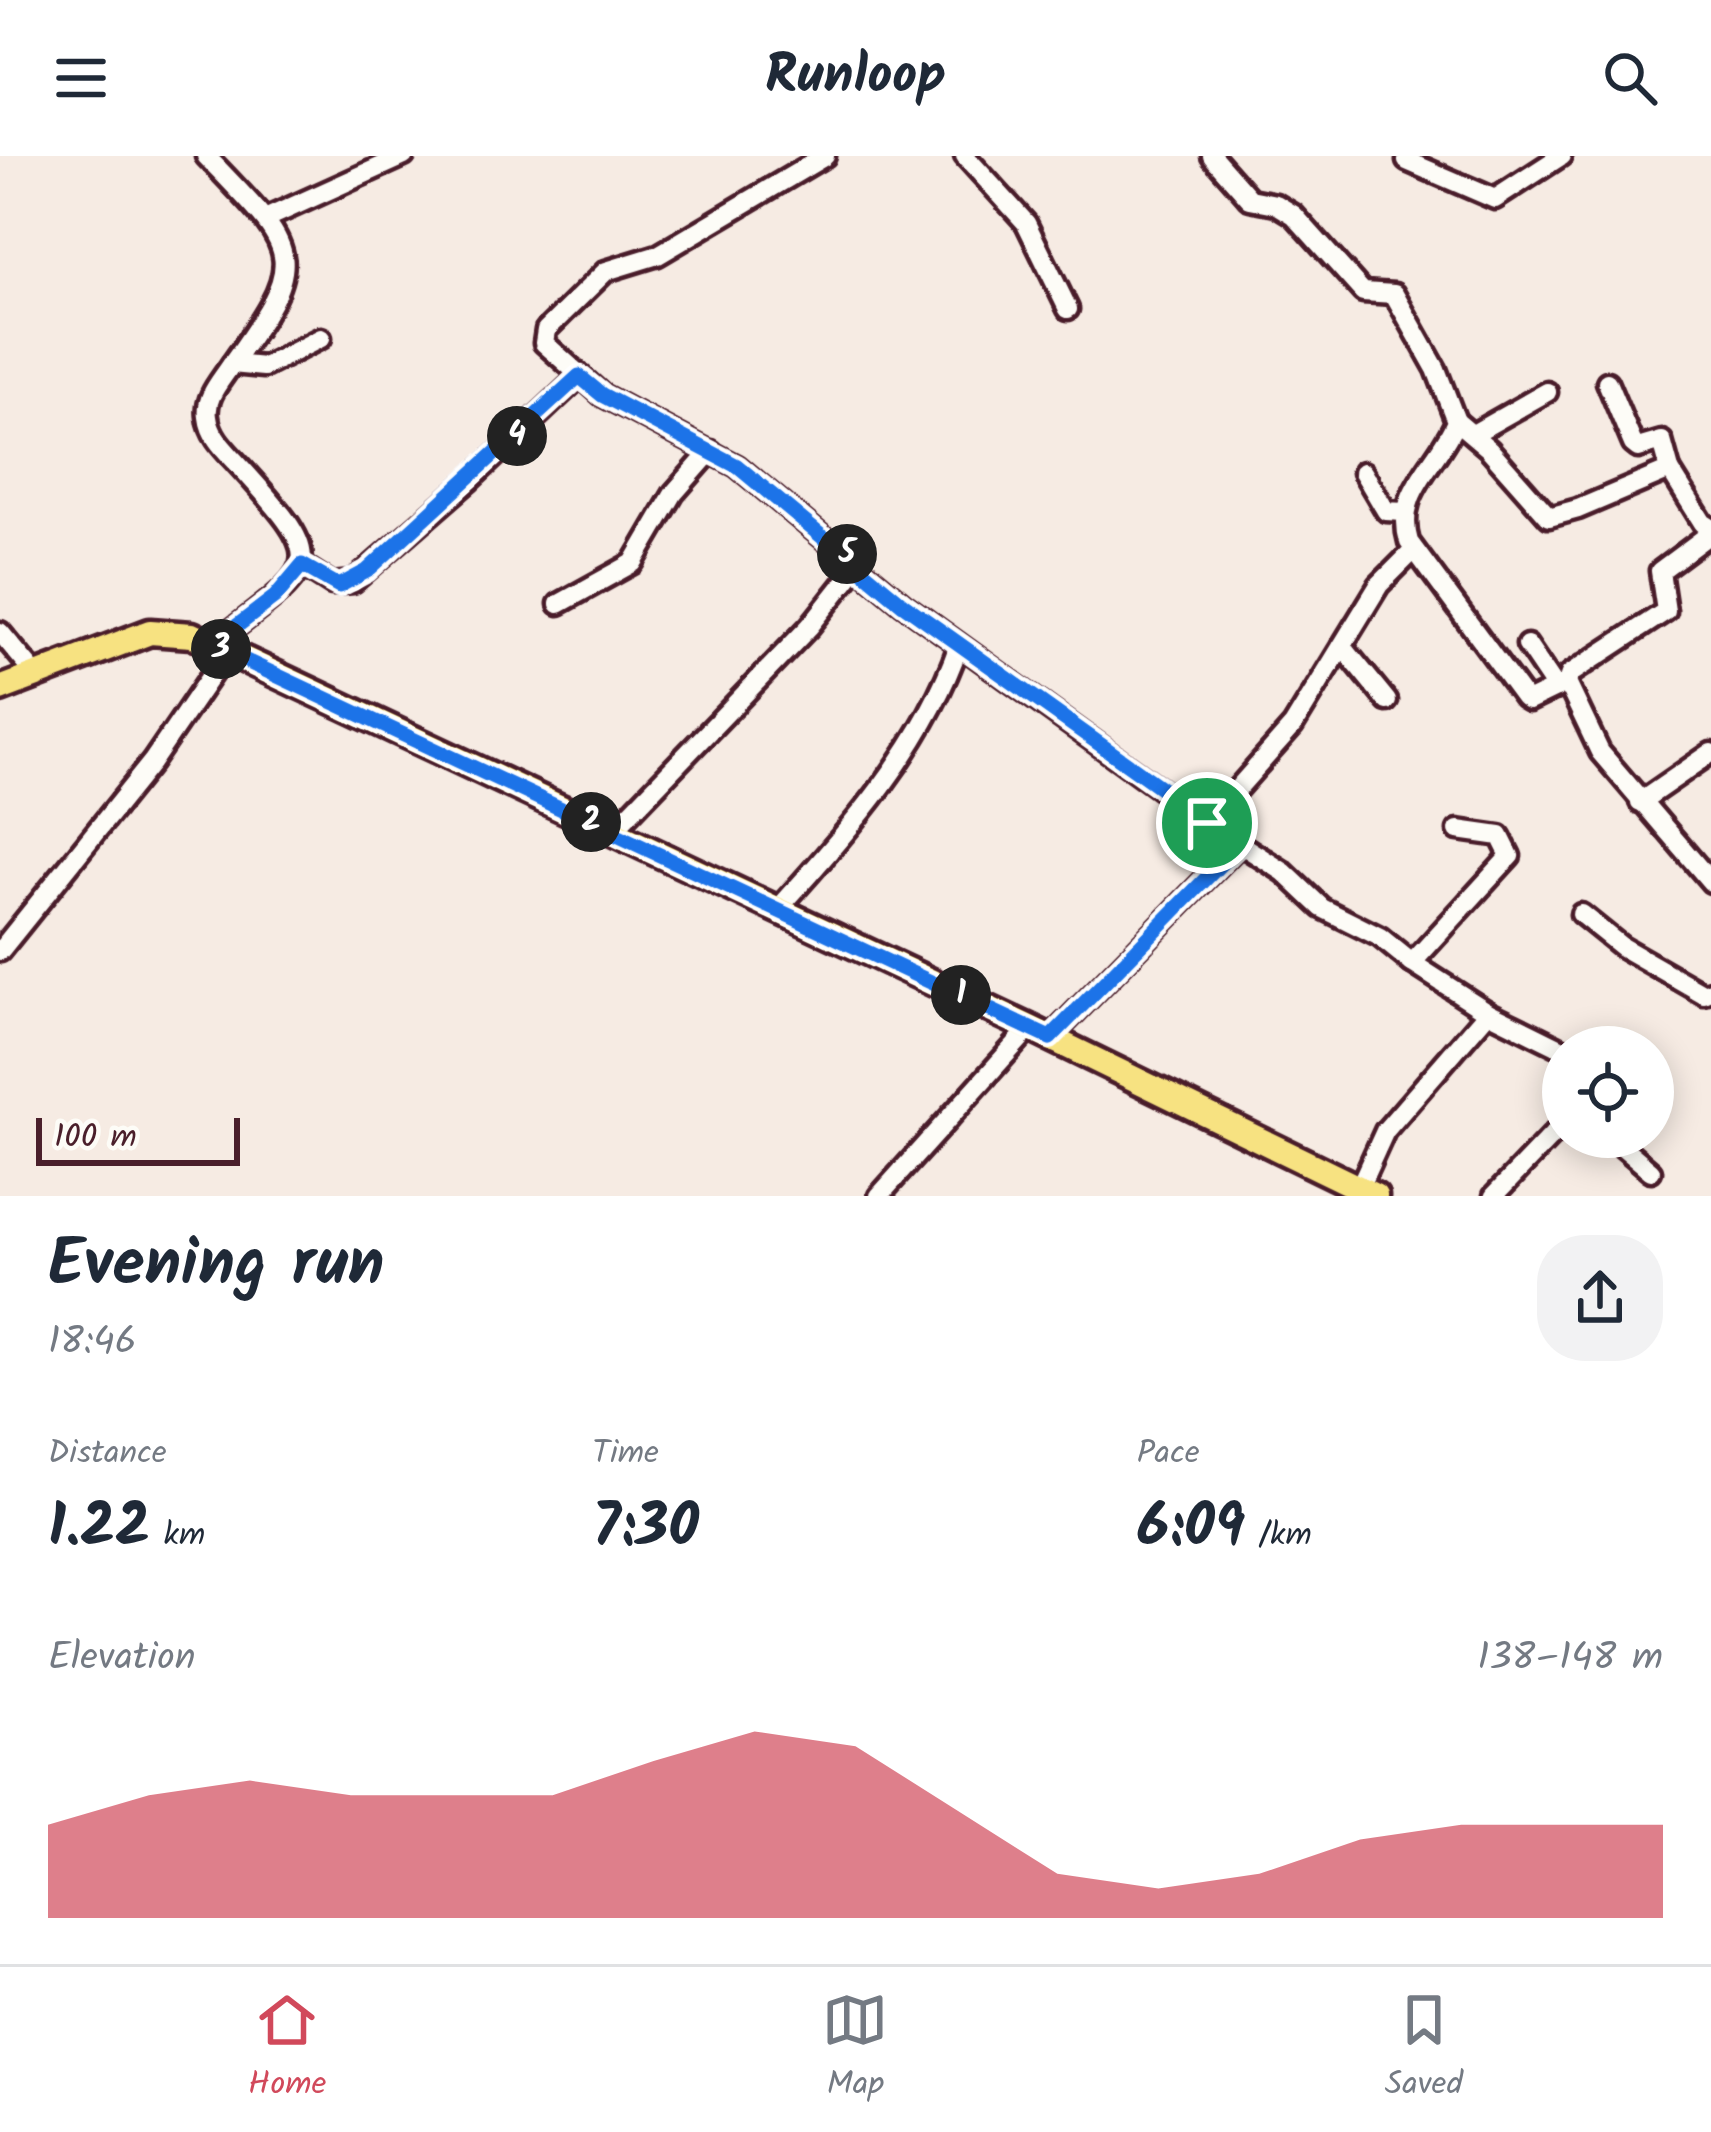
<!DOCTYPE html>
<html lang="en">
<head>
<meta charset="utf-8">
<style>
	body { margin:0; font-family:Kalam,sans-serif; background:#f2f2f3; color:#1f2937; height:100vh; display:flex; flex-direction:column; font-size:45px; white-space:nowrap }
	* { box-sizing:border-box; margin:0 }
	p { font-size:39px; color:#747a83 }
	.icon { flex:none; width:66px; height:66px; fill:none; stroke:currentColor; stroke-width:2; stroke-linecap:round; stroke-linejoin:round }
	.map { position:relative; height:1040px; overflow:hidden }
	.drawer { display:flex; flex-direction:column; background:#fff; flex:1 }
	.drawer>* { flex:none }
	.fabs { position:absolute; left:1542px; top:870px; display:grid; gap:24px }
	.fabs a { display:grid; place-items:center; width:132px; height:132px; border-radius:50%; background:#fff; box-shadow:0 6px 30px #0003; font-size:60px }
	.scale { position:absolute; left:36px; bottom:30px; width:204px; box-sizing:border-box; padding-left:12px; border:6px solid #4a1f2b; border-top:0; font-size:33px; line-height:42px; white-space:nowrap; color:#4a1f2b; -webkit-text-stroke:9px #fdfcf7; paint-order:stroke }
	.pin { position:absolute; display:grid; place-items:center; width:102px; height:102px; color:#fff; margin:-51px; border:6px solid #fff; border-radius:50%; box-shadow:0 3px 12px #0007 }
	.km { position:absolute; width:60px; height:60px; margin:-30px; border-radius:50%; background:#222; color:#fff; font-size:33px; line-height:60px; text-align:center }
	.round { display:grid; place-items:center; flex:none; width:126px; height:126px; border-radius:48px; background:#f2f2f3 }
	.overview { display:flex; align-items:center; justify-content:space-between; height:204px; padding:0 48px }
	h1 { font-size:66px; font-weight:800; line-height:90px }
	.figures { display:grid; grid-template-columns:repeat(3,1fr); gap:18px; height:204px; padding:12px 48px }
	.figures div { display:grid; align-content:center }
	.figures b { font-size:60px; font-weight:800 }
	.figures small { font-size:33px; font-weight:400 }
	.figures p { font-size:33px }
	.chart { height:336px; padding:24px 48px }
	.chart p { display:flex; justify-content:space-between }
	.chart svg { width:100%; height:216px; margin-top:12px; fill:#d1495b; opacity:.7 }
	header { display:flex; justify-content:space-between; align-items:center; height:156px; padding:0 48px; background:#fff; font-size:54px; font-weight:800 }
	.tab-bar { display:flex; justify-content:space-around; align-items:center; height:168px; border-top:3px solid #e0e1e3; background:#fff; font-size:33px; color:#747a83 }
	.tab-bar a { display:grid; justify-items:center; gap:6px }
	.tab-bar .selected { color:#d1495b }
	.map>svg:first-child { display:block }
</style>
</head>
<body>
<header><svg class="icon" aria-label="menu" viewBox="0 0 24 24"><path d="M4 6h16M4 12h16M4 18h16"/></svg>Runloop<svg class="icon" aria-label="search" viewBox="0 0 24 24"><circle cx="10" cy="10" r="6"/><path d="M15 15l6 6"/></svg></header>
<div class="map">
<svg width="1711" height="1040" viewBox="0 0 1711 1040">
	<rect width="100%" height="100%" fill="#f6ebe3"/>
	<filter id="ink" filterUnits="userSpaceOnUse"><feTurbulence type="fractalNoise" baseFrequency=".00833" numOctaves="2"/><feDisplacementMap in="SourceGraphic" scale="24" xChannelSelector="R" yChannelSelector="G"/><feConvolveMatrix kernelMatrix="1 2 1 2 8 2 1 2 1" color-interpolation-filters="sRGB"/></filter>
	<g filter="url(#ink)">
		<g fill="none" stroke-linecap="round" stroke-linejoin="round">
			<defs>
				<g id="minor">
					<path d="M206,0C300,98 310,99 229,212C219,227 205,242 208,261C210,280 224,293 237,307C333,412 320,406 212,489"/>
					<polyline points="825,0 658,99 606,115 546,174 544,187 602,239 737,310 903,448 1207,667 1284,716 1322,752 1380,781 1412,807 1488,856 1563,893"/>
					<polyline points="965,0 1026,67 1068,153"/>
					<path d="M1212,0L1250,43L1276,48L1294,59L1363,136L1394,138L1436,213L1456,265C1439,308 1394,335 1409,386L1524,542L1529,545L1560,530L1569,531L1600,596L1711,726"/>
					<polyline points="1407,5 1495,43 1561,0"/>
					<polyline points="265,63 404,0"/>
					<polyline points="232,208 264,211 321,182"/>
					<polyline points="1607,226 1633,288 1638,292 1662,285 1670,314"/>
					<polyline points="1456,265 1489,293 1549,361 1578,353 1670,314 1703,367 1711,372"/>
					<polyline points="1473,278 1547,236"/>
					<polyline points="1363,316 1386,355 1404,356"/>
					<polyline points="302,409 332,428 353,426 470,324 579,221"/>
					<polyline points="559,448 633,407 674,337 711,295"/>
					<polyline points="0,476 36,519"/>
					<polyline points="1527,489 1556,532"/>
					<polyline points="1342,490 1387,545"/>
					<polyline points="1566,529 1570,518 1666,455 1660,415 1711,377"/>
					<polyline points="1640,646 1711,597"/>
					<polyline points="1207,667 1293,570 1379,429 1414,394"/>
					<polyline points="612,676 810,470 859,408"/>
					<path d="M778,753C848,676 925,589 959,489"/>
					<polyline points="1581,758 1622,791 1704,838 1711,835"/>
					<polyline points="0,795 152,606 227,496"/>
					<polyline points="1412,807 1510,700 1500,680 1458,674"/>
					<polyline points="1050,882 1240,688"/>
					<polyline points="1611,981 1651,1015"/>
					<polyline points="1359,1032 1385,975 1488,856"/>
					<polyline points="879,1040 1030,872"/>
					<polyline points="1494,1040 1563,968"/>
				</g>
				<polyline id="major" points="0,533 150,476 192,479 1030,872 1375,1040"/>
			</defs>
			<!-- minor casing -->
			<use href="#minor" stroke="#4a1f2b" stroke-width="27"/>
			<!-- major casing -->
			<use href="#major" stroke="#4a1f2b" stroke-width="33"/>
			<!-- minor -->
			<use href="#minor" stroke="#fdfcf7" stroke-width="18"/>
			<!-- major -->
			<use href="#major" stroke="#f7e281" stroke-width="24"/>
		</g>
	</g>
	<g fill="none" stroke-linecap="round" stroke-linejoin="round" filter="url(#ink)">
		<defs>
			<polygon id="route" points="579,220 602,239 737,310 903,448 1240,688 1050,882 212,489 275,441 302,409 339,430 367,415"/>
		</defs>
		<!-- route casing -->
		<use href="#route" stroke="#fff" stroke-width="24"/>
		<!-- route -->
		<use href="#route" stroke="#1a73e8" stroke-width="15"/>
	</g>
</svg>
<div class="fabs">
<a><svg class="icon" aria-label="locate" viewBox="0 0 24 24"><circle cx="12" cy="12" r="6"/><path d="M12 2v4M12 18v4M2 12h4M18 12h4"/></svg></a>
</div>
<div class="scale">100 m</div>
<div class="pin" style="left:1207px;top:667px;background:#1e9e55"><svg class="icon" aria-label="arrive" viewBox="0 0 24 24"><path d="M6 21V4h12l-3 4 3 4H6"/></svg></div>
<b class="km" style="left:961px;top:839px">1</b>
<b class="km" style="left:591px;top:666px">2</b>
<b class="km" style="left:221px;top:493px">3</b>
<b class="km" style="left:517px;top:280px">4</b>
<b class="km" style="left:847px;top:398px">5</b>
</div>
<section class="drawer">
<div class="overview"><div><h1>Evening run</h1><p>18:46</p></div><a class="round"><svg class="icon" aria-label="share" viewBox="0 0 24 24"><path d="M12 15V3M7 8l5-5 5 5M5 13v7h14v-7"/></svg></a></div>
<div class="figures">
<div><p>Distance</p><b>1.22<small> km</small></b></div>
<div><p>Time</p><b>7:30</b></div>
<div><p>Pace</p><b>6:09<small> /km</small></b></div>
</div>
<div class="chart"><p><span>Elevation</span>138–148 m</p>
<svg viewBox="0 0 160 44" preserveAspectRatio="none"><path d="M0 44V25L10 19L20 16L30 19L40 19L50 19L60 12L70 6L80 9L90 22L100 35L110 38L120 35L130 28L140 25L150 25L160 25V44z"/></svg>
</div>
</section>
<nav class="tab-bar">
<a class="selected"><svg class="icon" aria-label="home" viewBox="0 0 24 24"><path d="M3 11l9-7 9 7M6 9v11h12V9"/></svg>Home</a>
<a><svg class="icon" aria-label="map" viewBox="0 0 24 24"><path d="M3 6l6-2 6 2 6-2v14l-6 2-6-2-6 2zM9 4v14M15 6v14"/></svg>Map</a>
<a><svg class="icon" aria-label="saved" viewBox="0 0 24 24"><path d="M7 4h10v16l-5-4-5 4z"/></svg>Saved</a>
</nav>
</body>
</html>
